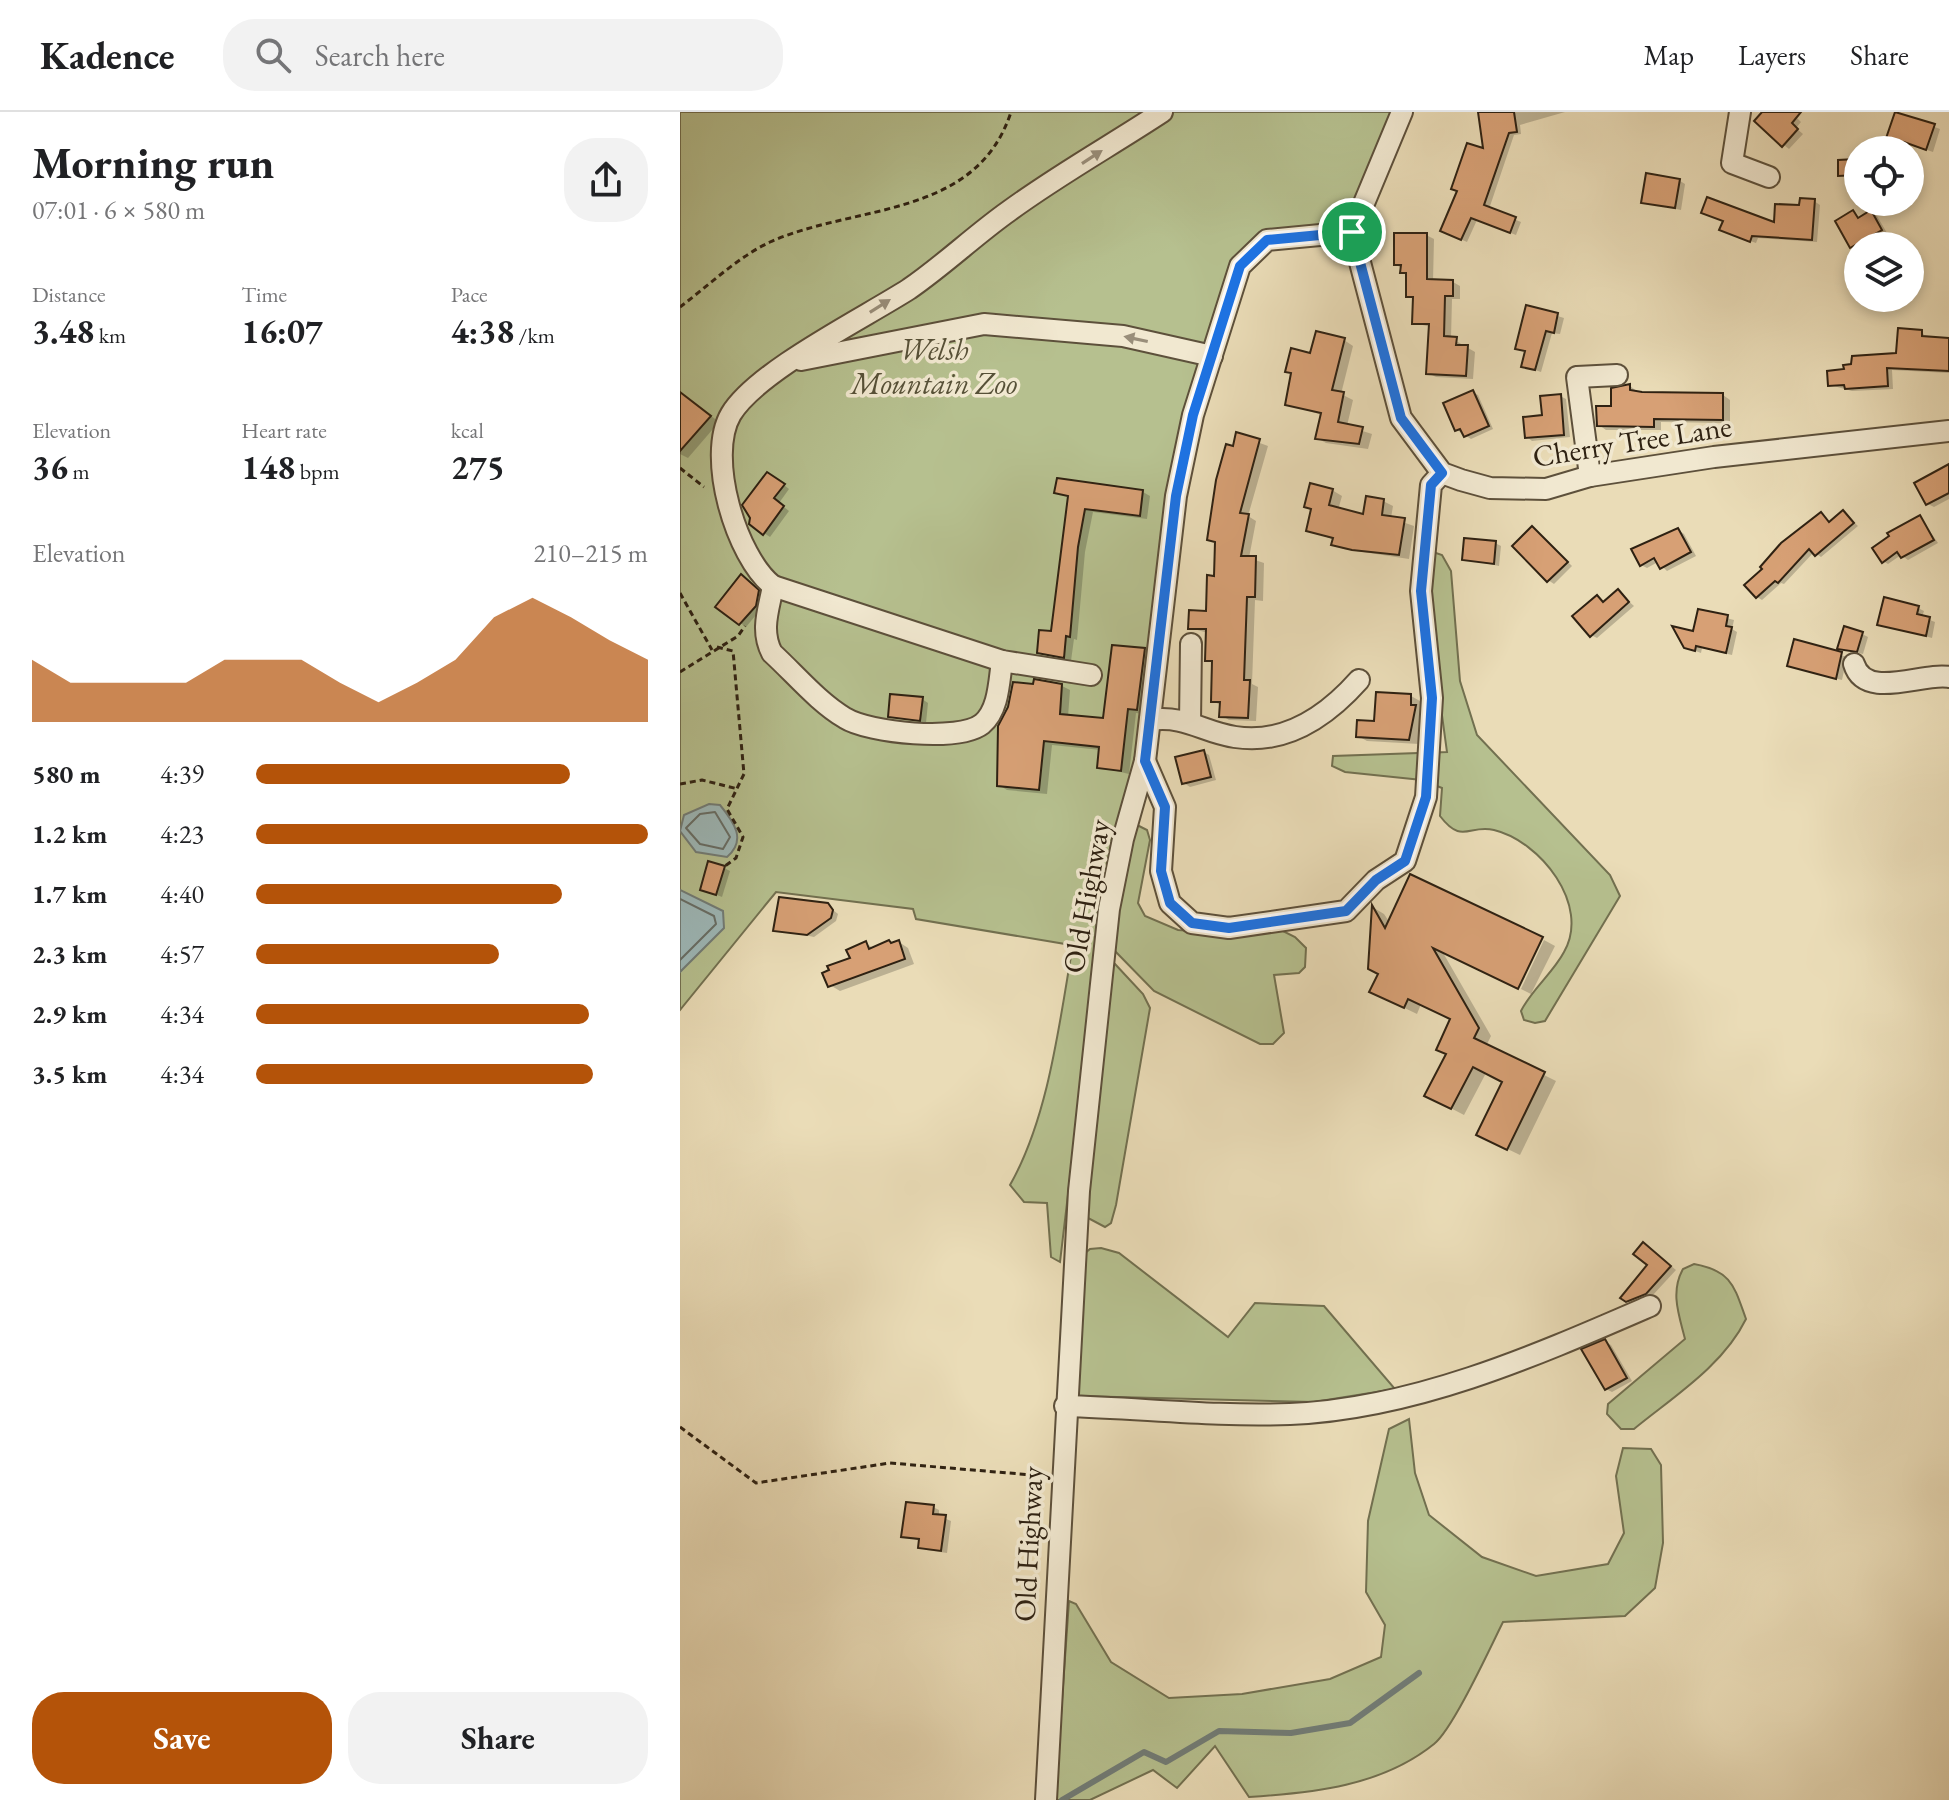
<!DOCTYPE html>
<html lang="en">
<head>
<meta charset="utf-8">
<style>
	body { margin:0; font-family:"EB Garamond",serif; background:#f2f2f2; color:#202124; height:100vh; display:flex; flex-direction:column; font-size:30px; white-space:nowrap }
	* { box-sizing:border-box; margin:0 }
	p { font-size:26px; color:#757577 }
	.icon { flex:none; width:44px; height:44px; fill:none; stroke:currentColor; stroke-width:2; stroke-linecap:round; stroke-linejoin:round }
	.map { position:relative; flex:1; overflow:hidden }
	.side { display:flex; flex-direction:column; background:#fff; width:680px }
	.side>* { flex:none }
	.fabs { position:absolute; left:1164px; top:24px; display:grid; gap:16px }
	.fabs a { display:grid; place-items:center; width:80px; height:80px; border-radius:50%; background:#fff; box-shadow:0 4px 12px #0003; font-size:40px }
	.pin { position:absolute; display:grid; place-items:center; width:68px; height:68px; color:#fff; margin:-34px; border:4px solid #fff; border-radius:50%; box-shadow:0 2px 8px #0007 }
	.round { display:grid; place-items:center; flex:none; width:84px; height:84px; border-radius:32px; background:#f2f2f2 }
	.headline { display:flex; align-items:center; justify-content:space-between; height:136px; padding:0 32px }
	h1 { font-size:44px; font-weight:700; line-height:60px }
	.stats { display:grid; grid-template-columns:repeat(3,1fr); gap:12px; height:136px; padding:8px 32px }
	.stats div { display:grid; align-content:center }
	.stats b { font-size:34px; font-weight:700 }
	.stats small { font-size:22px; font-weight:400 }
	.stats p { font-size:22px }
	.chart { height:224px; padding:16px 32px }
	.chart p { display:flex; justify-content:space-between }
	.chart svg { width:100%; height:144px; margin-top:8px; fill:#b45309; opacity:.7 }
	.cta { display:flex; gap:16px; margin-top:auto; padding:16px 32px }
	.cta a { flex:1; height:92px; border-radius:32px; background:#b45309; color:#fff; font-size:32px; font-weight:700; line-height:92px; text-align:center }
	.cta a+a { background:#f2f2f2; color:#202124 }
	ul { padding:0 32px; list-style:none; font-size:26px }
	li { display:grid; grid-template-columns:128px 96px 1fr; align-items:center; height:60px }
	li i { height:20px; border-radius:10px; background:#b45309 }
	header { display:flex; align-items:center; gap:48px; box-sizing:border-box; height:112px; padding:0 40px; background:#fff; border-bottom:2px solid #e0e0e0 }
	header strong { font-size:38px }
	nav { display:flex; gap:44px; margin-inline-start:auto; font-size:28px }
	.search { width:560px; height:72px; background:#f2f2f2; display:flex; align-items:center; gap:20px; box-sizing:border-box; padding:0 28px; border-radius:32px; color:#757577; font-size:30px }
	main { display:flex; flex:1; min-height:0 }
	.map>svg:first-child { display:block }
</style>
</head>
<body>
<header>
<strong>Kadence</strong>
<div class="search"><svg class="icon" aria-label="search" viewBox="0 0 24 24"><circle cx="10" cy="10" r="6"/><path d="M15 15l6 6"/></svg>Search here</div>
<nav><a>Map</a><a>Layers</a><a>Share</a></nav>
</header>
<main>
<section class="side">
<div class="headline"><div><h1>Morning run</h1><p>07:01 · 6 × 580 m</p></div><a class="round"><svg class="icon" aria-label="share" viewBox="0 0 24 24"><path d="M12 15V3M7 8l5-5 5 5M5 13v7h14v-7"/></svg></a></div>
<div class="stats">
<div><p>Distance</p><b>3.48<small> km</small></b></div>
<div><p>Time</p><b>16:07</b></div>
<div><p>Pace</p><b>4:38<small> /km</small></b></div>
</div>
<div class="stats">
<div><p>Elevation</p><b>36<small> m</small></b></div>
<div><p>Heart rate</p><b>148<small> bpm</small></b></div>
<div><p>kcal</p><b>275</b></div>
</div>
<div class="chart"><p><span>Elevation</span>210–215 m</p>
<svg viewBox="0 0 160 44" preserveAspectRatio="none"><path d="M0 44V25L10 32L20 32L30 32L40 32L50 25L60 25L70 25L80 32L90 38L100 32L110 25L120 12L130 6L140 12L150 19L160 25V44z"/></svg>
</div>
<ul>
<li><b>580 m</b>4:39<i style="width:80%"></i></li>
<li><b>1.2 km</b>4:23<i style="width:100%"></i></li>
<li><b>1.7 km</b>4:40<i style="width:78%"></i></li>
<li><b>2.3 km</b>4:57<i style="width:62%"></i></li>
<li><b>2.9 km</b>4:34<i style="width:85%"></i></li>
<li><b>3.5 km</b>4:34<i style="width:86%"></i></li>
</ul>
<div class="cta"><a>Save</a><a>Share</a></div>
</section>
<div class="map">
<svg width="1269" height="1688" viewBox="0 0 1269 1688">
	<rect width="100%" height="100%" fill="#eadcb7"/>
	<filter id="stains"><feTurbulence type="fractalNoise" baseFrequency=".0025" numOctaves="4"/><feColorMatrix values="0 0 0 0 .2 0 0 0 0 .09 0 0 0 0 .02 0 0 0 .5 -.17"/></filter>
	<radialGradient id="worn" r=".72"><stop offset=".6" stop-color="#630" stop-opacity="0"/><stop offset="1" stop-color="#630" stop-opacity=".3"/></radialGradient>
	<!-- green -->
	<g fill="#b6c08f" stroke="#727050" stroke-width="2">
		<path d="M0,0H722L672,120L587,128L560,154L515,272L462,646L423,787L380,1150L371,1145L367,1091L344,1090L330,1073C368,1006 379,914 392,838L385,832L236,807L233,797L96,780L0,898Z"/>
		<path d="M753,440L762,443L771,459L780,569L797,623L930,763L940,784L865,909L855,911L844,908L841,899C852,877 873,861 884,840C911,793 860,729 814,718C789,712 782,733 760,704L762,676L742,668L665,660L652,654L653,644L767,640L749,508Z"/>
		<polygon points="457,713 467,718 470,728 458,791 465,804 498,818 553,822 595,815 615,825 626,836 625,855 619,861 594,863 604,921 593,932 580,932 474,879 433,837 434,797"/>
		<polygon points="430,851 435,852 463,882 470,896 436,1093 431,1111 425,1115 408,1106 404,1095"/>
		<polygon points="421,1136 439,1141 548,1225 575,1191 644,1194 715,1277 634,1290 398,1284 404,1142 410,1137"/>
		<path d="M1014,1152C1052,1159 1054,1174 1066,1207C1043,1254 993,1285 954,1317H941L927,1302L928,1292L1005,1227C999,1203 990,1180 1003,1157Z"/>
		<path d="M729,1307L735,1361L749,1403L802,1445L856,1464L928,1452L944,1421L936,1364L943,1336L971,1337L981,1353L983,1431L975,1476L945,1504L823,1510C810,1536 773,1617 754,1632C702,1674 633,1681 569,1685L535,1634L497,1676L473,1658L410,1688H375L389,1489L396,1492L431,1550L489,1586L562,1582L650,1567L701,1545L705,1513L686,1480L688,1409L709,1317Z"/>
	</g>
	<!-- water -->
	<g fill="#9db9ba" stroke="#717c77" stroke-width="2">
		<path d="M29,692L40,693C54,710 67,728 47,745L16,740L0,719L4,703Z"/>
		<polygon points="0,778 43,799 44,816 0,860"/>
	</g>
	<!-- shadow -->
	<g fill="#0003">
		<polygon points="800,0 885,0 840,13 841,22 834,23 809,97 841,110 836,123 797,108 787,130 767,121 806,39"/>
		<polygon points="1084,0 1111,0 1121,10 1116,16 1123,22 1109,37 1104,33"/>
		<polygon points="1217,1 1260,17 1253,40 1230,32 1228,38 1210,38"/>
		<polygon points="1000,69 1005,72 1001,98 964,90"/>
		<polygon points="1134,89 1140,93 1137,130 1078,126 1076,131 1047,121 1095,113"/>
		<polygon points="1173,101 1180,107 1191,101 1197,104 1207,121 1178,134 1178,138 1172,135"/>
		<polygon points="746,123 754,127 753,169 773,170 780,174 780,187 772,187 771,226 795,240 793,267 756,265 748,261 751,215 734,211 735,188 728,183 728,163 716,152"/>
		<polygon points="848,195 884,206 880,222 872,221 861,260 843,254 847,240 838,236"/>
		<polygon points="1242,220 1247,227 1269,228 1269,261 1212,258 1213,277 1172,279 1150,273 1166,259 1218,243"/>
		<polygon points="664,228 673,234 661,282 673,288 667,314 692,322 688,337 646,331 637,326 642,303 607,292 632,243"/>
		<polygon points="950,274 958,280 1043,283 1050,288 1050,311 981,310 981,318 926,318 919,313 933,296 933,278"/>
		<polygon points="792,280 798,283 813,317 791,327 777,318"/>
		<polygon points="880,284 886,287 890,325 852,329 847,325"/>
		<polygon points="0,291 14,291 39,310 8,346 0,342"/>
		<polygon points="558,323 588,334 568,404 576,409 569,446 584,451 583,489 575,488 572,572 578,575 576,609 549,608 541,603 542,594 533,589 534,551 528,548 528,521 510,516 528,501 536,466 537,431 529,427"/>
		<polygon points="1269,352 1269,387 1254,395 1248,392"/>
		<polygon points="94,365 109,377 99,391 109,399 90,425 84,421"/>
		<polygon points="652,378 662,384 658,398 685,405 703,389 713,394 711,406 734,414 729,447 663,437 654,432 655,428 628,418"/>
		<polygon points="377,380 463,380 470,384 467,407 413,400 405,440 397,528 394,527 391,549 359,540 373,521 390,385"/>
		<polygon points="1163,400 1178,414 1141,445 1134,440 1104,472 1101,471 1082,488 1077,485 1141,402 1151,411"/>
		<polygon points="1240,405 1258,431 1228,448 1221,443 1208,452 1203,449"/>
		<polygon points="853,416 892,454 874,472 868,468"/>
		<polygon points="998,418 1004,422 1016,444 987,459 978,450 967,456 961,453"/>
		<polygon points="815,431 821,434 819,454 784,447"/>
		<polygon points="67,468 84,483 81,497 66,515 38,495"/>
		<polygon points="938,480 954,494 917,526 911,523 917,485 925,491"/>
		<polygon points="1238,496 1244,499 1242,505 1255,510 1252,526 1199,512"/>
		<polygon points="1019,499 1054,508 1052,517 1057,520 1052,543 1022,536 1021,541 1005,535 1014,521"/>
		<polygon points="1182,522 1188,525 1183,542 1159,536"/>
		<polygon points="1115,530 1167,545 1162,568 1115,556"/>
		<polygon points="464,538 472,543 465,602 456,601 449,662 419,655 421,638 372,633 367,682 327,678 319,673 382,574 390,578 388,605 425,609"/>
		<polygon points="731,584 740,589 740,597 745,600 739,632 687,629 678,624"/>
		<polygon points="242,587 248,591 246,611 210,604"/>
		<polygon points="524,640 529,643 536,668 510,675 504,671"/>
		<polygon points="44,756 50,759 42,785 22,777"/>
		<polygon points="147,793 158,802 156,809 134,825 95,817"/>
		<polygon points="694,796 704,802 710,811 762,839 811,924 806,934 876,969 840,1043 811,1029 824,970 806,961 784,1003 759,990 773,907 741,892 737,902 704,886"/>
		<polygon points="864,828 875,834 851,882 841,877"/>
		<polygon points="219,830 228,836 234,852 160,879 150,873 186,831 194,837"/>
		<polygon points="969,1136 996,1158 972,1184 953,1192 947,1189 970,1153"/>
		<polygon points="925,1230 931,1233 952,1269 932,1280 926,1277"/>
		<polygon points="253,1395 259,1398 259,1404 271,1409 267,1441 246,1438 240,1435 241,1429 223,1424"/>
	</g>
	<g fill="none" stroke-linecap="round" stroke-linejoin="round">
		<!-- shore -->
		<g stroke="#666d66" stroke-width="2">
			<polygon points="35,700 50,725 43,737 20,732 6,716 20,702"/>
			<polyline points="0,787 34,804 36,812 0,848"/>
		</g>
		<!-- stream -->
		<polyline stroke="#717c77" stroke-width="6" points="382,1688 464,1640 486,1650 539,1619 611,1621 670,1611 739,1561"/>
	</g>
	<!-- building -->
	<g fill="#d7a075" stroke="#2e2112" stroke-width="2">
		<polygon points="798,0 834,0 837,20 829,21 804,93 836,105 830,121 791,106 781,128 760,119 777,79 771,77 787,31 803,36"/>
		<polygon points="1082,0 1121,0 1112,11 1118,17 1102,35 1074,9"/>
		<polygon points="1215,0 1255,12 1246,38 1224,30 1221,38 1202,38"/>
		<polygon points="1176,47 1177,63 1158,64 1158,48"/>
		<polygon points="966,61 1000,67 995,96 961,91"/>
		<polygon points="1027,85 1094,110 1095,92 1119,93 1120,86 1135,87 1132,128 1072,124 1070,130 1039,118 1043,109 1021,101"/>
		<polygon points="1173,98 1178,106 1191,98 1202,118 1170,136 1155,109"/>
		<polygon points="714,121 747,121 747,167 773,168 773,184 765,184 764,224 777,225 776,233 788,233 786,264 746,262 749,212 732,212 733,185 726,185 726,161 720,161 721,153 714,153"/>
		<polygon points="846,193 878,201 874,221 866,219 855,258 841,255 845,239 835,237"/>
		<polygon points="1218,216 1242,218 1242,224 1269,226 1269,259 1207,256 1208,274 1165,277 1164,273 1148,274 1147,259 1164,257 1163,253 1171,252 1172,244 1216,241"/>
		<polygon points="636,219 665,226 652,278 664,280 658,310 683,315 679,332 635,327 641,301 605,293 611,261 605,260 611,236 630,241"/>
		<polygon points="950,272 950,278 962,280 1043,281 1043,308 974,307 974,315 917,314 916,294 931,294 931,276"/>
		<polygon points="793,278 809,314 784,325 780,317 775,319 763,291"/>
		<polygon points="0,280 31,304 0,339"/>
		<polygon points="881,282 884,323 845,326 843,305 862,303 860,284"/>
		<polygon points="556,320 580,327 560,401 569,402 561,444 576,444 575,485 567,485 564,568 570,568 568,606 539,605 540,590 531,590 532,549 525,549 526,517 508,517 509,498 526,499 527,463 534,464 535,430 527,428 536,368 546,332 553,334"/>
		<polygon points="1269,352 1269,381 1246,393 1234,371"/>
		<polygon points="87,360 105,372 94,386 104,394 83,423 69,412 70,406 62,393"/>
		<polygon points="377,366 463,378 460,404 405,397 398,435 390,525 386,524 384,546 357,541 359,518 371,519 388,384 374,381"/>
		<polygon points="630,371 653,377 649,393 683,402 686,384 704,387 702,403 725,406 719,443 672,438 651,433 653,426 626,419 631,397 624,395"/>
		<polygon points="1163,398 1174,411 1135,444 1129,437 1098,471 1095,469 1076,486 1064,473 1082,457 1080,455 1101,431 1141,400 1149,410"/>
		<polygon points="1240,403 1254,428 1221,446 1217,440 1202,451 1192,436 1209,424 1207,421"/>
		<polygon points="852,414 888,450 867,470 832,434"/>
		<polygon points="998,416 1011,440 980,457 974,446 960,454 951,437"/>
		<polygon points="784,426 816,429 814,452 782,448"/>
		<polygon points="61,462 79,478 76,494 59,513 35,495"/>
		<polygon points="938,477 949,490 910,525 892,504 917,483 923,490"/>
		<polygon points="1204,485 1239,494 1237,502 1250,505 1246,524 1197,513"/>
		<polygon points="1018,497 1048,503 1046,514 1052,515 1046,541 1016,534 1015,539 1004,536 992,514 1013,519"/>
		<polygon points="1164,514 1183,520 1177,540 1157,537"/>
		<polygon points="1114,527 1162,540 1156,567 1107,554"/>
		<polygon points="432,533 465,536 457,598 448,597 441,659 417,656 419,635 364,629 359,678 317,674 318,614 328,595 333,570 353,572 354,567 382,572 380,602 423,606"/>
		<polygon points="696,580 731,582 731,593 736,593 729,628 676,625 677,608 694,609"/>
		<polygon points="210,582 243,585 240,609 208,605"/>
		<polygon points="524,638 531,665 502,672 495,645"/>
		<polygon points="28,749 45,754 36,783 20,778"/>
		<polygon points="730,762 863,825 838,877 753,836 799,916 794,926 865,960 827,1038 796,1023 822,970 793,955 771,997 744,984 766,942 756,938 770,907 728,887 724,896 689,880 698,862 688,857 692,793 705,816"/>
		<polygon points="99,785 148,791 153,798 151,806 127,823 93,819"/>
		<polygon points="209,828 211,831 219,828 225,847 148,875 142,861 149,858 147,854 170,846 166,838 186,829 189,837"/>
		<polygon points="963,1130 991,1154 966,1182 946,1190 940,1186 967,1153 953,1142"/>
		<polygon points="925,1227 947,1266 925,1278 901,1237"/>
		<polygon points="226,1390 254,1393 253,1402 266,1403 261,1439 238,1436 239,1427 221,1425"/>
	</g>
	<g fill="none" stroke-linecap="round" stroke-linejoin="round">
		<defs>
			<g id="minor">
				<polyline points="1060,0 1052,51 1089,65"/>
				<polyline points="672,120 721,306 762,361 781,368 810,376 866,377 910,364 1034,345 1269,319"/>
				<polyline points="121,248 304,212 443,224 532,244"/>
				<polyline points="910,364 897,265 937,263"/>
				<polyline points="93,474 322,549 411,563"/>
				<path d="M322,549C319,569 319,598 302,612C279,630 189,621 165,606C138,590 115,562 92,541C80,518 89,497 93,474C56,445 26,344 51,302C77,259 184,206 229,177C264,153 295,123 329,99C378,63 432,33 482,0"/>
				<path d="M1174,552C1185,589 1243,560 1269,565"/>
				<path d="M470,608C506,603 522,620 555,625C606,633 647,604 679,568"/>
				<polyline points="510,610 511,532"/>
				<polyline points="465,649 485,695 481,759 490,791 512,811 549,816 666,799 696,768 725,749 746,685 752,586 741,479 751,373 762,361"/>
				<path d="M385,1294C460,1296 536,1305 610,1302C735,1297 857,1243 970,1194"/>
				<polyline points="366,1688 399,1079 429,797 443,727 465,649 496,384 513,303 560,154 587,128 672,120 722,0"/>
			</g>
		</defs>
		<!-- minor casing -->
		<use href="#minor" stroke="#5d503b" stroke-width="24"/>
		<!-- path -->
		<g stroke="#2e2112" stroke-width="3" stroke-dasharray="6 4" stroke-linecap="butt">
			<path d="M0,195C28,174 58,145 90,130C175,92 296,107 331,0"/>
			<polyline points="0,356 24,375"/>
			<polyline points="0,481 32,538"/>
			<polyline points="37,535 53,539 63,651 64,662 47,697 63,725 56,746 45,754"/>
			<polyline points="0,560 58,524 65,514"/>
			<polyline points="0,672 22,668 58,677"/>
			<polyline points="0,1315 76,1371 210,1351 364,1364"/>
		</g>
		<!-- minor -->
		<use href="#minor" stroke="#f1e8d0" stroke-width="20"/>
	</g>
	<!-- one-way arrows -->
	<defs><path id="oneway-solid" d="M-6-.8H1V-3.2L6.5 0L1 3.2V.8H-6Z" transform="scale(2)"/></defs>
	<g fill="#998e7a">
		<use href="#oneway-solid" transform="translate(412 45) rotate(-33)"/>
		<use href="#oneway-solid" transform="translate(200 194) rotate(-32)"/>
		<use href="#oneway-solid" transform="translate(456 227) rotate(-168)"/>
	</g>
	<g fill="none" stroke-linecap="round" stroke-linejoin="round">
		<defs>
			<polygon id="route" points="672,120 721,306 762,361 751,373 741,479 752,586 746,685 725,749 696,768 666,799 549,816 512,811 490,791 481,759 485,695 465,649 496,384 513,303 560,154 587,128"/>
		</defs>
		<!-- route casing -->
		<use href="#route" stroke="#fff" stroke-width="16"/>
		<!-- route -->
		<use href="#route" stroke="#1a73e8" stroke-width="10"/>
	</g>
	<g text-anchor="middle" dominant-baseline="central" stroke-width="7" stroke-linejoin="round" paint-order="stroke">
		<!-- park labels -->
		<g font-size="30" font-style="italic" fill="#575138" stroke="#f1e8d0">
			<text x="254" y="237">Welsh<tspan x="254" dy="34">Mountain Zoo</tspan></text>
		</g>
		<!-- street labels -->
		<g font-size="30" fill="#2e2112" stroke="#f1e8d0">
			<text transform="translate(952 329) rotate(-9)">Cherry Tree Lane</text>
			<text transform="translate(406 784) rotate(-80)">Old Highway</text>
			<text transform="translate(348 1432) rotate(-87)">Old Highway</text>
		</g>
	</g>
	<rect width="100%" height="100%" filter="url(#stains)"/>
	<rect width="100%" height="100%" fill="url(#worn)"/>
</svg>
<div class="fabs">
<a><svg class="icon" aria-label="locate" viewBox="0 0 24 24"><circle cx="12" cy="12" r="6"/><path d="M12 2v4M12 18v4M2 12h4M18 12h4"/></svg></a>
<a><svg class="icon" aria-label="layers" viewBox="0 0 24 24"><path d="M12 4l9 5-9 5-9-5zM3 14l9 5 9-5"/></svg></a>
</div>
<div class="pin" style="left:672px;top:120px;background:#1e9e55"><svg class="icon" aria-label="arrive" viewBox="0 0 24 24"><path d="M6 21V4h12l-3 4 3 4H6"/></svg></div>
</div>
</main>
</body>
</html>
